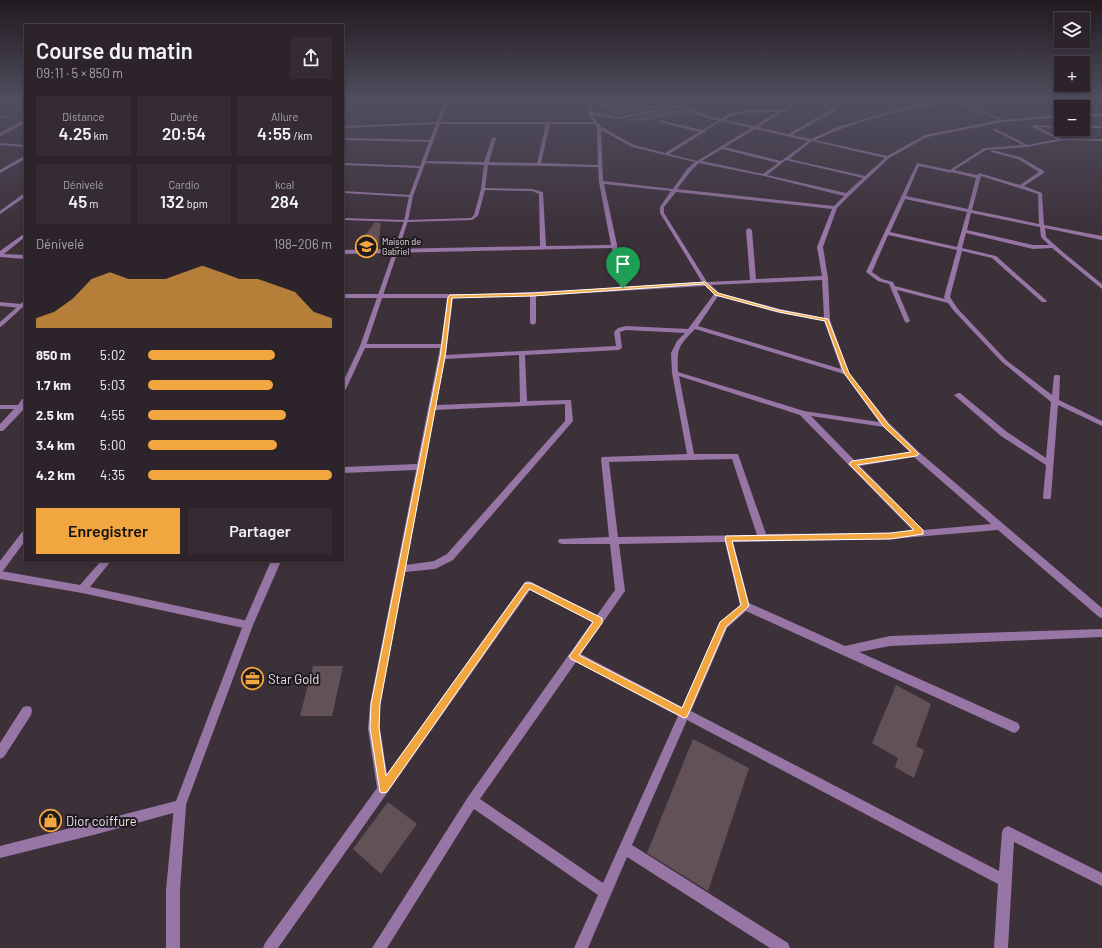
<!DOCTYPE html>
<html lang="fr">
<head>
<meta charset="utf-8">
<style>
	body { margin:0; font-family:Barlow,sans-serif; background:#352c33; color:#f1f3f6; height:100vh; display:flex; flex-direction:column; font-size:15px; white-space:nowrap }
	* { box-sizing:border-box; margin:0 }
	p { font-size:13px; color:#a7a4a9 }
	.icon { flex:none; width:22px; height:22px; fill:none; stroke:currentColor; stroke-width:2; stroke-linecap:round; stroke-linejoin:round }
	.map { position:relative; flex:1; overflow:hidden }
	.details { position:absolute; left:24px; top:24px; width:320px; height:538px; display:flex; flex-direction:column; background:#2d242b; border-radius:0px; box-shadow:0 2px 6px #0003,0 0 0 1px #484147 }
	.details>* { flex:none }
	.tools { position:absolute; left:1054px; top:12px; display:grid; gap:8px }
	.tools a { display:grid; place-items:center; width:36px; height:36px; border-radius:0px; background:#2d242b; box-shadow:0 2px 6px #0003,0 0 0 1px #484147; font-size:20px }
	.pin { position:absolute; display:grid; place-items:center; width:34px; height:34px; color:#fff; margin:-41px -17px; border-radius:50% 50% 50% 0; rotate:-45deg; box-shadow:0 0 4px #0007 }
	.pin .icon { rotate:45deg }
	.round { display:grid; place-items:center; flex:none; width:42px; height:42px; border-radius:0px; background:#352c33 }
	.summary { display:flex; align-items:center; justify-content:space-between; height:68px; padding:0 12px }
	h1 { font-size:22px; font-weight:600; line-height:30px }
	.figures { display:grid; grid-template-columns:repeat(3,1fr); gap:6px; height:68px; padding:4px 12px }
	.figures div { display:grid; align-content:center; border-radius:0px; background:#352c33; text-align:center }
	.figures b { font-size:17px; font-weight:600 }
	.figures small { font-size:11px; font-weight:400 }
	.figures p { font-size:11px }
	.chart { height:112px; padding:8px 12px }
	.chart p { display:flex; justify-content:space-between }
	.chart svg { width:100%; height:72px; margin-top:4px; fill:#f1a640; opacity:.7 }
	.cta { display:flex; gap:8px; margin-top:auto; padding:8px 12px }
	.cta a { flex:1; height:46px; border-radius:0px; background:#f1a640; color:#111; font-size:16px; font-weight:600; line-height:46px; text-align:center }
	.cta a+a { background:#352c33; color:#f1f3f6 }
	ul { padding:0 12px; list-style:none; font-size:13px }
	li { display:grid; grid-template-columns:64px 48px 1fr; align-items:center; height:30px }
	li i { height:10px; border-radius:5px; background:#f1a640 }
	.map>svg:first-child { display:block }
</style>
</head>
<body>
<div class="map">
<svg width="1102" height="948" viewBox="0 0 1102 948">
	<rect width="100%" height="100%" fill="#3c3039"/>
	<!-- building -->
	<g fill="#625258">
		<polygon points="636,100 682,103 618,115 592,104 592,102"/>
		<polygon points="681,109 690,113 632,123 624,119"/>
		<polygon points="375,222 381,223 378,248 356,248"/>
		<polygon points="313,666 343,666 332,716 300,716"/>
		<polygon points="896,685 931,704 916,746 924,750 914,778 895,767 898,758 872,743"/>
		<polygon points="693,739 749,768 708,891 647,853"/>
		<polygon points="388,802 417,824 381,874 353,849"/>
	</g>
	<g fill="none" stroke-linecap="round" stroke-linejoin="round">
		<!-- minor -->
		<g fill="#9775a4" fill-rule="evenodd">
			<polygon points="542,99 561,99 445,104 443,103"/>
			<path d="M587,99H590L592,112L618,117L703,100L727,99L726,100L703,102L684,106L703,114L720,119L730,113L741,111L781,110L793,103L787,99H791L796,102V104L758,127L788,134L834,108H836V110L792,135L811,139L837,127L892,111L927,103L981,99L980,100L960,102L1004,120L1061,115V117L1003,122L927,137L889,158L849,196L837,208L823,247L828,278L830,320L849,373L889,423L919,452L1102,608V618L1099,617L998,530L891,539L733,542L749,603L845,646L890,636L1102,629V637L890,646L859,652L1018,723L1020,727L1018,731L1014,733L746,611L727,628L691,711L999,871L1002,832L1004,828L1008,826L1102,873V886L1014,842L1008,948H994L998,884L687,720L632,845L788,943L790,948H770L627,857L588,948H574L598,895L474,809L387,948H372L468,797L592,622L530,590L278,948H263L265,943L377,788L368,729L370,704L416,470L343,473V467L417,464L440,348H363L360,346L363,344H441L447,298H343V294H484L620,288L612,248L343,254V250L540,246L539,194L532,191L485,190L478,216L472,220L406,222L343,220V218L406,220L471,218L474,215L481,189L484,165L423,163L421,162L422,161L484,162L492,138L494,137L496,138L489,162L537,163L546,124H439L343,128V126L439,122H594L588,113ZM956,102L1000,120L925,135L887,156L815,140C859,120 907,107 956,102ZM681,107L701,116L718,121L702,130L659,120V122L699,132L665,153L634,145L600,126L593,115L618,119ZM777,112L754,126L724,120C740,110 759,113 777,112ZM721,121L751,128L697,161L669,154L703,133H705V131ZM550,124H595L597,127L598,165L541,163ZM755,129L808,141L781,161L725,147ZM601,130L632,147L695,162L687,169L673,189L603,181ZM812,141L885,158L865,176L789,159ZM722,149L778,163L763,174L702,161ZM786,160L863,178L846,193L767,175ZM699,163L764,176L844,196L834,206L677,189L691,171ZM488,165L598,167L599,182L611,245L546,246L543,192L532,189L485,188ZM604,184L671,191L660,207V213L702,282L626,287ZM676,192L832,209L817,247L822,276L756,279L752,230L749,228L746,230L750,280L707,282L664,213V207ZM822,280L824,318L780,309L719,293L711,285ZM705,286L714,294L688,329L626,326L618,328L614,332L616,346L446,355L453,298L530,296V323L533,325L536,323V296ZM718,296L779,313L824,321L841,369L698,326ZM695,329L844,374L879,422L804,411L678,372C677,347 678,347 695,329ZM626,330L685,333L677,341L671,353L672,373L687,454L602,457L601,459L609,537L559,539L558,541L559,543L562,544H610L615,590L597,615L531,582L528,581L525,582L387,774L380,729V704L405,572L435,569L453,560L573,421L571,400L527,401L525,355L619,350L622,348L620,332ZM519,355L520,402L436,405L445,359ZM679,376L800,415L913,531L891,533L766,534L738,454H694ZM565,404V421L447,554L434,561L406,565L435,410ZM811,416L884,427L910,452L855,461ZM914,457L991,524L923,530L860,466ZM732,459L757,535L618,537L609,462ZM725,542L740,605L720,622L682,707L581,654L625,591L619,544ZM576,662L678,716L603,883L480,799Z"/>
			<rect x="1083" y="114" width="19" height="2"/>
			<polygon points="0,116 8,117 0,118"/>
			<polygon points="24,120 25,120 25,123 0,136 0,133"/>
			<path d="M1033,125L1061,126V128L1038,127L1061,139H1102V141L1065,140L1027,147L986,150L954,170L977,175L979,173L1020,185L1039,172L1018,159L991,152L992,150L1020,157L1044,171V173L1024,186L1042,193L1044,225L1102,236V240L1045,228L1046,237L1064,253L1102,284V289L1052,248L1033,249L966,233L962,248L996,256L1047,301L1046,302H1042L992,258L962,251L950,297L958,309L1006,360L1052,395L1054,376L1055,375H1059L1060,376L1059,400L1102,421V426L1058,405L1051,497L1050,499H1044L1043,497L1046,465L1001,436L954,395L958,393H960L1007,432L1046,458L1051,402L1002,362L954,311L948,303L897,290L910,321L907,323L905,322L889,284L878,281L866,272L917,163L950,170L984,148L1023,145L993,130L994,128L1028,145L1057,139L1032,127ZM919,166L947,172L949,173L951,172L976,178L968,209L906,196ZM981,176L1038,194L1039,224L972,210ZM905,199L967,212L957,247L890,232ZM971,213L1040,227L1041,237L1049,245H1033L967,230ZM888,235L957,250L944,297L945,299L895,286L893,282L882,279L872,272Z"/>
			<rect x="1083" y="126" width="19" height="2"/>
			<polygon points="343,138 432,140 434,141 432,142 343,140"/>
			<polygon points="0,143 25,145 25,147 0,145"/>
			<polygon points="24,156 25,156 25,159 0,173 0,170"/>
			<polygon points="343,163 421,166 423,167 421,168 343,165"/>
			<polygon points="343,191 411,195 413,196 411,197 343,193"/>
			<polygon points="23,194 25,194 25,197 0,214 0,211"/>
			<polygon points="25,233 25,237 4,254 25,255 25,259 0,257 0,251"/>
			<polygon points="0,302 21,304 24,306 21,308 0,306"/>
			<polygon points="22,399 25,399 24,409 3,431 0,431 0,424 14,409 0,409 0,405 18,405"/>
			<polygon points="25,531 25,541 3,571 1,571 80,585 101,561 111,561 90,587 248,621 251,622 253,625 251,628 248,629 82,593 0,579 0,561 22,532"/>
			<polygon points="27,706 31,707 32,711 31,715 4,757 0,759 0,743 23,707"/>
			<polygon points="180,800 184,802 186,806 180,890 180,948 166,948 166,890 174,806 176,802"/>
		</g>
		<!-- tertiary -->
		<g fill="#9775a4" fill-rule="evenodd">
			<polygon points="445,99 449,99 413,196 408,221 366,346 346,389 343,391 343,382 360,346 404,221 409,196"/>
			<polygon points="25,300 25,305 2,326 0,327 0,322"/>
			<polygon points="271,561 281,561 253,625 184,810 97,834 0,858 0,846 176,801 243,625"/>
		</g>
	</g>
	<!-- sky -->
	<linearGradient id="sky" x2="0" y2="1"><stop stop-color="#211a1f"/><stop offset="0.43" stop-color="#504e5f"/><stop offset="1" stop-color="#504e5f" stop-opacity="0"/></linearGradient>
	<rect width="1102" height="231" fill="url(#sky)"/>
	<!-- route -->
	<path fill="#f1a640" stroke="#fff" fill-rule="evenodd" d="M705,282L718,293L779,310L828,319L849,373L888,424L919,454L916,456L857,465L923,530V534L891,539L732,541L749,606L726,627L687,717L684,718L571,659L569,656L571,654L593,622L529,589L387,792L383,793L380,792L370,728L371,704L440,357L448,297L450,295L533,293ZM704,284L715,295L779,312L825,321L844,373L884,427L911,452L852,461L849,464L914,530L891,533L726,536L725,538L741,605L720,622L682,708L579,655L602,623V618L531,583H525L386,776L379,728L380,704L445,357L452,298L533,296Z"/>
	<!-- icons -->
	<defs>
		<symbol id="school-ring" viewBox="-11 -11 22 22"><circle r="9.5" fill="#1f1a1e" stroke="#f1a640" stroke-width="1.5"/><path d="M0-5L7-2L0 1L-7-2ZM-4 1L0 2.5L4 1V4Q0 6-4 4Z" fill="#f1a640"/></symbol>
		<symbol id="office-ring" viewBox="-11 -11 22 22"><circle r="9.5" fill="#1f1a1e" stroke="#f1a640" stroke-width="1.5"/><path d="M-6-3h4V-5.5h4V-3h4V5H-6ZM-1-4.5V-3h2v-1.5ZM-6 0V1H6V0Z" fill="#f1a640"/></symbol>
		<symbol id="shop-ring" viewBox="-11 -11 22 22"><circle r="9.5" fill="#1f1a1e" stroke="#f1a640" stroke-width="1.5"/><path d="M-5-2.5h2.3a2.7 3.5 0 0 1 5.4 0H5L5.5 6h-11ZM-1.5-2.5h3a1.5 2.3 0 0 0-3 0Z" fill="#f1a640"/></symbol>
	</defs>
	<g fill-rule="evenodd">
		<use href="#school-ring" x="354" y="234" width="25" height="25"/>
		<use href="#office-ring" x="240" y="666" width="25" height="25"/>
		<use href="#shop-ring" x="38" y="808" width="25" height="25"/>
	</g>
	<g text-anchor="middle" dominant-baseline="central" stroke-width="4" stroke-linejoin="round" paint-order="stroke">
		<!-- far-poi labels -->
		<g font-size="9" fill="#e9e1e7" stroke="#1f1a1e" text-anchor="start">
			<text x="382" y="241">Maison de<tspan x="382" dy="10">Gabriel</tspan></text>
		</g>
		<!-- near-poi labels -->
		<g font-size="13" fill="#e9e1e7" stroke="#1f1a1e" text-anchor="start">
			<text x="268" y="679">Star Gold</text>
			<text x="66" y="821">Dior coiffure</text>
		</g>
	</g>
</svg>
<div class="tools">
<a><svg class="icon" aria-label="layers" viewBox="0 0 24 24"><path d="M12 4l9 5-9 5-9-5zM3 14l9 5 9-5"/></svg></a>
<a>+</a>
<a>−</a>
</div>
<div class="pin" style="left:623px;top:288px;background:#1e9e55"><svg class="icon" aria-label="arrive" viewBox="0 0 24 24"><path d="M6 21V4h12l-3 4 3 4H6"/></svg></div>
<section class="details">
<div class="summary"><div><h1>Course du matin</h1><p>09:11 · 5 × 850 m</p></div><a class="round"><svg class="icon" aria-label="share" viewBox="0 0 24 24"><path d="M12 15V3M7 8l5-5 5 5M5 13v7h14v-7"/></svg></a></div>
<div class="figures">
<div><p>Distance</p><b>4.25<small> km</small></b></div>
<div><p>Durée</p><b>20:54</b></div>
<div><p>Allure</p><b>4:55<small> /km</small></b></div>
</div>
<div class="figures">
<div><p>Dénivelé</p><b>45<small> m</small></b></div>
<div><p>Cardio</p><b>132<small> bpm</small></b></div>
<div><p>kcal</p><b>284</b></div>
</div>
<div class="chart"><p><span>Dénivelé</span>198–206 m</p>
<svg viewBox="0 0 160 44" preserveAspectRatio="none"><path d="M0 44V38L10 34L20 26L30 14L40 10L50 14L60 14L70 14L80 10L90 6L100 10L110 14L120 14L130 18L140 22L150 34L160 38V44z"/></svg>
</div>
<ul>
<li><b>850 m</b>5:02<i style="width:69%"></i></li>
<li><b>1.7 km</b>5:03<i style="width:68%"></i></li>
<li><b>2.5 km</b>4:55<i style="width:75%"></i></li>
<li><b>3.4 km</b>5:00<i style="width:70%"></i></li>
<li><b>4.2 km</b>4:35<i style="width:100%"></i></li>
</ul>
<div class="cta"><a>Enregistrer</a><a>Partager</a></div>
</section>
</div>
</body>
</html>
